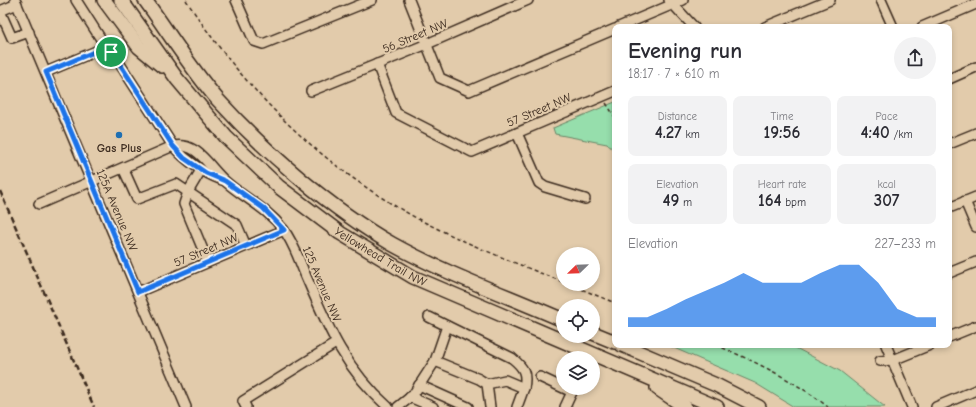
<!DOCTYPE html>
<html lang="en">
<head>
<meta charset="utf-8">
<style>
	body { margin:0; font-family:"Comic Neue",sans-serif; background:#f2f2f3; color:#2b2b33; height:100vh; display:flex; flex-direction:column; font-size:15px; white-space:nowrap }
	* { box-sizing:border-box; margin:0 }
	p { font-size:13px; color:#7c7c81 }
	.icon { flex:none; width:22px; height:22px; fill:none; stroke:currentColor; stroke-width:2; stroke-linecap:round; stroke-linejoin:round }
	.map { position:relative; flex:1; overflow:hidden }
	.panel { position:absolute; left:612px; top:24px; width:340px; height:324px; display:flex; flex-direction:column; background:#fff; border-radius:8px; box-shadow:0 2px 6px #0003 }
	.panel>* { flex:none }
	.needle { width:26px; rotate:247deg }
	.fabs { position:absolute; left:556px; top:247px; display:grid; gap:8px }
	.fabs a { display:grid; place-items:center; width:44px; height:44px; border-radius:50%; background:#fff; box-shadow:0 2px 6px #0003; font-size:20px }
	.pin { position:absolute; display:grid; place-items:center; width:34px; height:34px; color:#fff; margin:-17px; border:2px solid #fff; border-radius:50%; box-shadow:0 1px 4px #0007 }
	.round { display:grid; place-items:center; flex:none; width:42px; height:42px; border-radius:21px; background:#f2f2f3 }
	.head { display:flex; align-items:center; justify-content:space-between; height:68px; padding:0 16px }
	h1 { font-size:22px; font-weight:600; line-height:30px }
	.stats { display:grid; grid-template-columns:repeat(3,1fr); gap:6px; height:68px; padding:4px 16px }
	.stats div { display:grid; align-content:center; border-radius:8px; background:#f2f2f3; text-align:center }
	.stats b { font-size:17px; font-weight:600 }
	.stats small { font-size:11px; font-weight:400 }
	.stats p { font-size:11px }
	.chart { height:112px; padding:8px 16px }
	.chart p { display:flex; justify-content:space-between }
	.chart svg { width:100%; height:72px; margin-top:4px; fill:#1a73e8; opacity:.7 }
	.map>svg:first-child { display:block }
</style>
</head>
<body>
<div class="map">
<svg width="976" height="407" viewBox="0 0 976 407">
	<rect width="100%" height="100%" fill="#e2cbab"/>
	<filter id="ink" filterUnits="userSpaceOnUse"><feTurbulence type="fractalNoise" baseFrequency=".025" numOctaves="2"/><feDisplacementMap in="SourceGraphic" scale="8" xChannelSelector="R" yChannelSelector="G"/><feConvolveMatrix kernelMatrix="1 2 1 2 8 2 1 2 1" color-interpolation-filters="sRGB"/></filter>
	<g filter="url(#ink)">
		<!-- green -->
		<g fill="#96deac" stroke="#688465">
			<polygon points="615,102 615,151 607,144 555,134 553,128"/>
			<polygon points="667,345 790,345 840,371 885,407 794,407 755,383"/>
		</g>
		<g fill="none" stroke-linecap="round" stroke-linejoin="round">
			<defs>
				<g id="minor">
					<polyline points="15,0 186,407"/>
					<path d="M76,0L106,47L116,58L173,146C187,162 202,172 222,180"/>
					<polyline points="236,0 254,41 263,44 372,0"/>
					<polyline points="409,0 440,78 469,91 615,29"/>
					<polyline points="669,0 694,27"/>
					<polyline points="881,0 893,27"/>
					<polyline points="0,11 12,38 29,32"/>
					<polyline points="0,11 17,4"/>
					<polyline points="619,27 683,0"/>
					<polyline points="765,27 830,0"/>
					<polyline points="922,27 976,4"/>
					<polyline points="377,64 396,113 472,152 615,91"/>
					<polyline points="46,72 106,47"/>
					<polyline points="949,79 976,67"/>
					<polyline points="311,91 427,44 528,0"/>
					<polyline points="517,133 539,183 545,187 585,199"/>
					<polyline points="949,144 976,133"/>
					<polyline points="123,168 137,199 176,184 237,225 246,246"/>
					<polyline points="201,170 188,192 184,204 208,262"/>
					<polyline points="965,201 976,227"/>
					<path d="M39,204L173,146C197,141 209,167 225,181C244,198 267,208 283,229C295,244 300,264 308,281C329,330 346,370 388,407"/>
					<polyline points="949,208 976,197"/>
					<polyline points="949,273 976,262"/>
					<polyline points="138,292 284,230"/>
					<path d="M429,317L512,358C524,368 527,373 524,388"/>
					<polyline points="949,337 976,326"/>
					<polyline points="886,345 912,407"/>
					<polyline points="435,361 447,326"/>
					<polyline points="880,361 893,360 930,345"/>
					<polyline points="540,377 572,392 565,407"/>
					<polyline points="487,384 505,380 524,388 517,407"/>
					<polyline points="419,385 468,407"/>
					<polyline points="410,397 433,407"/>
					<polyline points="246,407 243,401 336,343"/>
					<polyline points="398,407 413,395 435,361 479,379 487,384 490,407"/>
					<polyline points="936,407 976,390"/>
				</g>
				<g id="highway">
					<polyline points="104,0 139,47 162,66"/>
					<path id="s1" d="M121,0L177,79L226,137L279,187L340,233L413,277L717,407"/>
					<path d="M145,0C169,33 191,69 218,100C265,152 331,209 392,244C446,274 506,295 563,320"/>
					<polyline points="593,333 615,342"/>
					<polyline points="622,345 716,385 759,407"/>
					<polyline points="657,388 685,407"/>
				</g>
			</defs>
			<!-- minor casing -->
			<use href="#minor" stroke="#3b2a1e" stroke-width="12"/>
			<!-- highway casing -->
			<use href="#highway" stroke="#3b2a1e" stroke-width="16"/>
			<!-- path -->
			<g stroke="#3b2a1e" stroke-width="1.5" stroke-dasharray="4 3" stroke-linecap="butt">
				<path d="M186,0C245,91 325,170 422,221C467,244 515,263 563,282"/>
				<polyline points="606,103 615,117"/>
				<polyline points="569,284 615,303"/>
				<path d="M716,345C756,362 794,380 828,407"/>
			</g>
			<!-- minor -->
			<use href="#minor" stroke="#e2cbab" stroke-width="9"/>
			<!-- highway -->
			<use href="#highway" stroke="#e2cbab" stroke-width="13"/>
			<!-- rail -->
			<polyline stroke="#3b2a1e" stroke-width="2.5" stroke-dasharray="6 3" stroke-linecap="butt" points="0,191 94,407"/>
		</g>
	</g>
	<g fill="none" stroke-linecap="round" stroke-linejoin="round" filter="url(#ink)">
		<defs>
			<polygon id="route" points="106,47 116,58 173,146 184,158 206,173 225,181 263,208 284,230 138,292 46,72"/>
		</defs>
		<!-- route casing -->
		<use href="#route" stroke="#fff" stroke-width="8"/>
		<!-- route -->
		<use href="#route" stroke="#1a73e8" stroke-width="5"/>
	</g>
	<!-- markers -->
	<circle fill="#1f6fb2" stroke="#e2cbab" stroke-width="1.5" cx="119" cy="135" r="4"/>
	<g text-anchor="middle" dominant-baseline="central" stroke-width="4" stroke-linejoin="round" paint-order="stroke">
		<!-- street labels -->
		<g font-size="12" fill="#3b2a1e" stroke="#e2cbab">
			<text transform="translate(415 36) rotate(-23)">56 Street NW</text>
			<text transform="translate(539 110) rotate(-23)">57 Street NW</text>
			<text transform="translate(117 210) rotate(67)">125A Avenue NW</text>
			<text transform="translate(206 250) rotate(-23)">57 Street NW</text>
			<text stroke="none"><textPath href="#s1" startOffset="369">Yellowhead Trail NW</textPath></text>
			<text transform="translate(322 284) rotate(67)">125 Avenue NW</text>
		</g>
		<!-- poi labels -->
		<g font-size="12" font-weight="bold" fill="#3b2a1e" stroke="#e2cbab">
			<text x="119" y="148">Gas Plus</text>
		</g>
	</g>
</svg>
<div class="fabs">
<a><svg class="needle" viewBox="-14 -14 28 28"><path d="M0-13l5 13h-10z" fill="#e53935"/><path d="M0 13l5-13h-10z" fill="#7c7c81"/></svg></a>
<a><svg class="icon" aria-label="locate" viewBox="0 0 24 24"><circle cx="12" cy="12" r="6"/><path d="M12 2v4M12 18v4M2 12h4M18 12h4"/></svg></a>
<a><svg class="icon" aria-label="layers" viewBox="0 0 24 24"><path d="M12 4l9 5-9 5-9-5zM3 14l9 5 9-5"/></svg></a>
</div>
<div class="pin" style="left:111px;top:52px;background:#1e9e55"><svg class="icon" aria-label="arrive" viewBox="0 0 24 24"><path d="M6 21V4h12l-3 4 3 4H6"/></svg></div>
<section class="panel">
<div class="head"><div><h1>Evening run</h1><p>18:17 · 7 × 610 m</p></div><a class="round"><svg class="icon" aria-label="share" viewBox="0 0 24 24"><path d="M12 15V3M7 8l5-5 5 5M5 13v7h14v-7"/></svg></a></div>
<div class="stats">
<div><p>Distance</p><b>4.27<small> km</small></b></div>
<div><p>Time</p><b>19:56</b></div>
<div><p>Pace</p><b>4:40<small> /km</small></b></div>
</div>
<div class="stats">
<div><p>Elevation</p><b>49<small> m</small></b></div>
<div><p>Heart rate</p><b>164<small> bpm</small></b></div>
<div><p>kcal</p><b>307</b></div>
</div>
<div class="chart"><p><span>Elevation</span>227–233 m</p>
<svg viewBox="0 0 160 44" preserveAspectRatio="none"><path d="M0 44V38L10 38L20 33L30 27L40 22L50 17L60 11L70 17L80 17L90 17L100 11L110 6L120 6L130 17L140 33L150 38L160 38V44z"/></svg>
</div>
</section>
</div>
</body>
</html>
